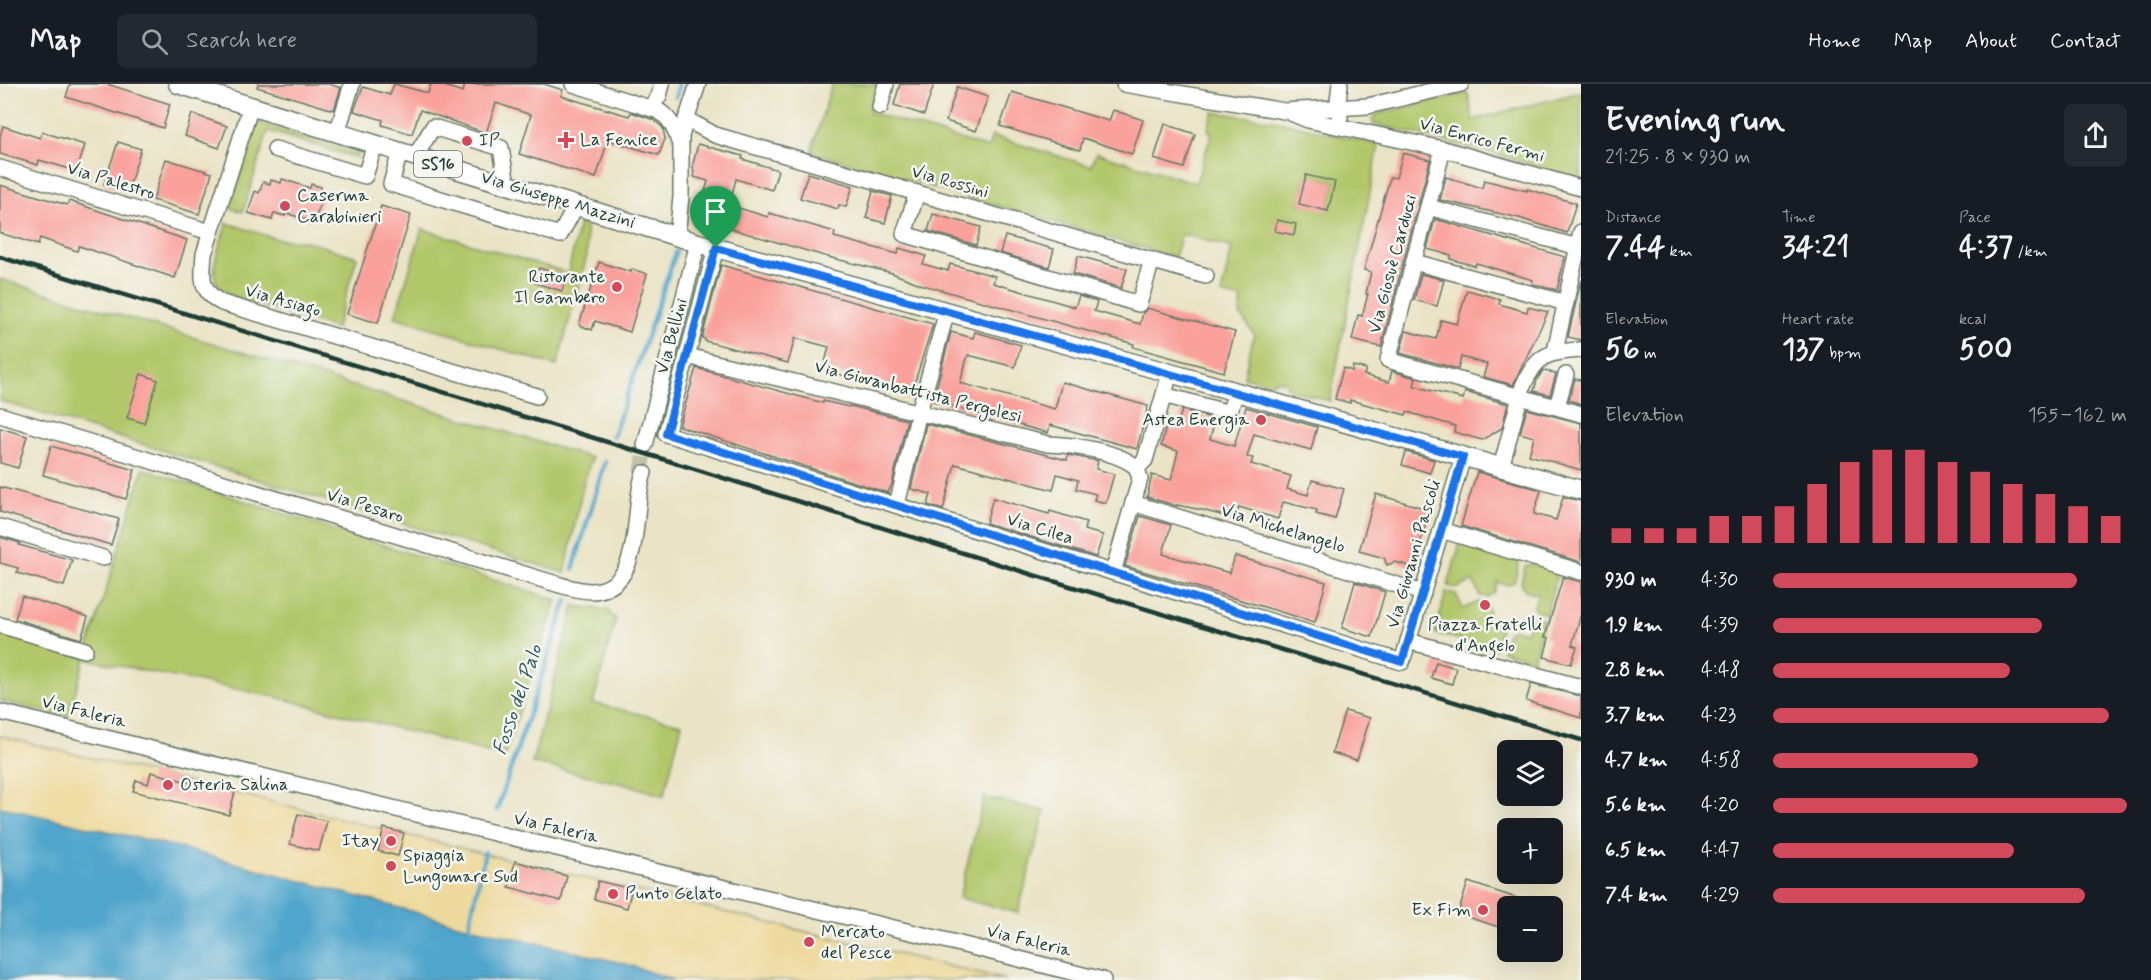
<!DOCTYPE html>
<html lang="en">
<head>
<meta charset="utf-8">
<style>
	body { margin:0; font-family:Mynerve,sans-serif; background:#242831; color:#f1f3f6; height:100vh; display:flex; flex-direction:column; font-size:22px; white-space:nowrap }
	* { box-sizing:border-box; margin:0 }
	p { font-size:20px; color:#9ea1a6 }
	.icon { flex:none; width:33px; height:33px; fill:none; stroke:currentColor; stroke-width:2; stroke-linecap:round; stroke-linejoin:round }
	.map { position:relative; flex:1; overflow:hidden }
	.panel { display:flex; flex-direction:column; background:#171b24; width:570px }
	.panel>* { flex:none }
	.tools { position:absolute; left:1497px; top:656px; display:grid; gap:12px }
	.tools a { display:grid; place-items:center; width:66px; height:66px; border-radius:9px; background:#171b24; box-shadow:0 6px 24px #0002; font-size:30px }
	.pin { position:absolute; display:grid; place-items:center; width:51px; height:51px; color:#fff; margin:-62px -26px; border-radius:50% 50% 50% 0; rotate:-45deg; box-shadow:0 0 6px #0007 }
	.pin .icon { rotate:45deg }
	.round { display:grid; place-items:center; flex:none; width:63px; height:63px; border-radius:9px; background:#242831 }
	.head { display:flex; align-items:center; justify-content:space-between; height:102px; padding:0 24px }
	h1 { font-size:33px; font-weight:700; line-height:45px }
	.metrics { display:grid; grid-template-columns:repeat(3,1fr); gap:9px; height:102px; padding:6px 24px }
	.metrics div { display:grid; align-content:center }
	.metrics b { font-size:30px; font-weight:700 }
	.metrics small { font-size:16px; font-weight:400 }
	.metrics p { font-size:16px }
	.chart { height:168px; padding:12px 24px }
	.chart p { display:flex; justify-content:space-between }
	.chart svg { width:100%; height:108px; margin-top:6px; stroke:#d1495b; stroke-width:6 }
	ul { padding:0 24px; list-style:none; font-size:20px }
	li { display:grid; grid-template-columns:96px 72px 1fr; align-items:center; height:45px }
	li i { height:15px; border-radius:8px; background:#d1495b }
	header { display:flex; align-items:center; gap:36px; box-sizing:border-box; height:84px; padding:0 30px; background:#171b24; border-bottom:2px solid #363941 }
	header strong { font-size:28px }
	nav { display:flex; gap:33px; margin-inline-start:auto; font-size:21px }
	.search { width:420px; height:54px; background:#242831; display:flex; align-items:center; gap:15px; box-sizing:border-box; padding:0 21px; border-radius:9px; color:#9ea1a6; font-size:22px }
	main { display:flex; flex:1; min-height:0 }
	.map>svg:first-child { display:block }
</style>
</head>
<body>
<header>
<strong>Map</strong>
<div class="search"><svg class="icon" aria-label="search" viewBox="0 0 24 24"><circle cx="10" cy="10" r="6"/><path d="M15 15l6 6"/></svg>Search here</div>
<nav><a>Home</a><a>Map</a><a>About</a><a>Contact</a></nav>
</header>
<main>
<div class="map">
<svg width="1581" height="896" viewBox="0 0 1581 896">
	<rect width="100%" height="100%" fill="#f6f6f2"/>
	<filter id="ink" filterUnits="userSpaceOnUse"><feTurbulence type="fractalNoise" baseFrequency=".0167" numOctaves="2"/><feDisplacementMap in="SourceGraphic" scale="12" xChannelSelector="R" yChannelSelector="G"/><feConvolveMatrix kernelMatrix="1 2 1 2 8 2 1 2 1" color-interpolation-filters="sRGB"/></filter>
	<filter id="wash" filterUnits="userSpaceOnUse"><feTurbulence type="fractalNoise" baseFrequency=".008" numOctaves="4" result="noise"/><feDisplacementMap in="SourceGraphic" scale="24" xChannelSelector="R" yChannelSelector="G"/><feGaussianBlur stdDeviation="1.35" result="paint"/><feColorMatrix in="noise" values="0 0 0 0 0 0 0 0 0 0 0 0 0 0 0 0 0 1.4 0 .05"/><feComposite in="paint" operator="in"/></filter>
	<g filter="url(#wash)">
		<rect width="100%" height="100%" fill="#eae3c5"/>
		<!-- green -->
		<g fill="#b2c76b" stroke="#688250" stroke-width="1.5" fill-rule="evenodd">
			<path d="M832,0H877L869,28L988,64L992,52L1091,82L1096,69L1196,99L1212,48L1208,46L1213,28L1278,37L1379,61L1330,317L1288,305L1286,298L1275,296L1271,300L1244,293L1254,250L1240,230L1242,215L1221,210L1232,164L1182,150L1175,173L811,68ZM1306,91L1335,98L1328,126L1299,120Z"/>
			<polygon points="1581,8 1581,96 1493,69 1378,41 1374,40 1372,36 1377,30 1468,9 1473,36"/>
			<polygon points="257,38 359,69 357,74 268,47 243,128 230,124"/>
			<path d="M227,139L277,155L306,157L357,173L336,244L239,215C232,212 223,209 219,203C207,188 222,155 227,139Z"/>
			<polygon points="579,139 586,141 587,171 557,282 395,233 422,145 568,189"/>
			<polygon points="0,195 592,374 584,396 565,489 0,317"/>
			<polygon points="143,385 557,516 504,672 276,613 85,575 68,633 0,617 0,550 85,574"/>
			<polygon points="1460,459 1516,476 1519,480 1514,498 1508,501 1497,498 1494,509 1487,513 1480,512 1473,497 1458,504 1448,502"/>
			<polygon points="1531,480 1558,488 1546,530 1536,527 1534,522 1538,510 1525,506 1521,499 1525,482"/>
			<polygon points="1446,508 1456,510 1463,525 1478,518 1485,520 1489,527 1486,537 1496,539 1500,547 1495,565 1435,549"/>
			<polygon points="574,522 607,526 616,535 593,619 682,640 664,712 633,702 532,679"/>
			<polygon points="1535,533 1544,536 1533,576 1502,567 1507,549 1514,545 1526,548 1530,536"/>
			<polygon points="984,713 1045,727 1018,829 959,814"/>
		</g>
		<!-- sand -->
		<polygon fill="#eeda9e" stroke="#868c69" stroke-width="1.5" points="0,652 1005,896 673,896 626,880 469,843 173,762 0,723"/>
		<!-- water -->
		<polygon fill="#50a5cc" stroke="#387180" stroke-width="1.5" points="0,723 173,762 469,843 626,880 673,896 0,896"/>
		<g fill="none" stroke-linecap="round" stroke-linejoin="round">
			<!-- stream -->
			<g stroke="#50a5cc" stroke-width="4.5">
				<polyline points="676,13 678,0"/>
				<polyline points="613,352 676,168"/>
				<polyline points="573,485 605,378"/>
				<polyline points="497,726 567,516"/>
				<polyline points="469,843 485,768"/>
			</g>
		</g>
		<g id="blocks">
			<!-- building -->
			<g fill="#faa19b">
				<polygon points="70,0 107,0 170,20 163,44 66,13"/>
				<polygon points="258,0 329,0 341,4 334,26 257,3"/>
				<polygon points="394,0 428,9 431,0 438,0 463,8 465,0 544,0 563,6 561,12 629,32 631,28 654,36 663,44 665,55 659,71 608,56 596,94 519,70 531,31 496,19 486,49 420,26 412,50 382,41 383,36 354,27 363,3 390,11"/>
				<polygon points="900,0 934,0 924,31 894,21"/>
				<polygon points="957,3 988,13 976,47 946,37"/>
				<polygon points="1012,8 1109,37 1113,26 1143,36 1132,70 1083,54 1080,66 1000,42"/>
				<polygon points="192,30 227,42 219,64 185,52"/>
				<polygon points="1165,40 1195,50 1184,84 1154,75"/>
				<polygon points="3,42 40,54 42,48 85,61 77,87 39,76 38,81 0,70 0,52"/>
				<polygon points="118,58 141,65 127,108 104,100"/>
				<polygon points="698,60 743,72 742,75 778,86 772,106 736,95 729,121 768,133 769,129 835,148 834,153 898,170 899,164 926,172 923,180 948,187 950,180 995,192 993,199 1075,223 1079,212 1097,218 1094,227 1140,240 1143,229 1147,224 1235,248 1224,288 1133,263 1134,260 923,201 892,189 828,173 697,135 708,97 694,93 693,80"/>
				<polygon points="1403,69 1430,76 1381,263 1352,256 1358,231 1362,232 1368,210 1366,210 1371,188 1364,186 1390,93 1396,94"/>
				<polygon points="166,75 212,89 199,130 153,116"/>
				<polygon points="808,89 853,102 846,123 839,121 838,125 800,114"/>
				<polygon points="1306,91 1335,98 1328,127 1299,120"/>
				<polygon points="1446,93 1482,104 1484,96 1527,107 1527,105 1576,119 1567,149 1519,134 1440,116"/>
				<polygon points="282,95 310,104 311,100 321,103 318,114 322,115 316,133 312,132 310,137 286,129 285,132 274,129 272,136 248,129 255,107 259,109 263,98 270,100 271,96 281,99"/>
				<polygon points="0,101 67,121 69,117 187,156 175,194 79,162 77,167 40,154 38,161 0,149"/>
				<polygon points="873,107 892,112 885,139 866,134"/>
				<polygon points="381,122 411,131 378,239 347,230"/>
				<polygon points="933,130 981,143 976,161 928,147"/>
				<polygon points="1435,135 1565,173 1557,206 1532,200 1533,196 1506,188 1476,179 1475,182 1450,175 1451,171 1427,165"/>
				<polygon points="1277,136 1296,140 1294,151 1275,147"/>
				<polygon points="1005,152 1054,165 1049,183 1000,169"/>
				<polygon points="1078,172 1127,185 1121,204 1073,190"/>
				<polygon points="599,178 631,188 632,185 647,190 630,248 595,237 592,246 579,241"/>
				<polygon points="721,181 933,240 911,310 823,286 829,263 795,254 788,279 705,257 705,255 702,254"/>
				<polygon points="539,184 566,192 562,207 535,199"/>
				<polygon points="1421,190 1444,196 1437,222 1414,216"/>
				<polygon points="1581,196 1581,256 1568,253"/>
				<polygon points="1467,206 1500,215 1499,220 1527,228 1528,223 1548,228 1513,301 1483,293 1487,280 1461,273 1458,285 1400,269 1406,247 1436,255 1441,236 1457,240"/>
				<polygon points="951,248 973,254 975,248 1021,261 1015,283 968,271 960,299 1055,325 1062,298 1148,322 1137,365 1050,341 1048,349 933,317"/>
				<polygon points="1353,282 1366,285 1364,291 1389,298 1392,287 1416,294 1414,302 1463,315 1465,308 1508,320 1502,344 1482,356 1454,348 1455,342 1407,328 1406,331 1350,316 1350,319 1335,315 1343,284 1352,287"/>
				<polygon points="696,284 823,319 823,317 849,323 850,322 907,336 892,400 888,409 679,342"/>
				<polygon points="1543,286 1556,290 1550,311 1534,307 1537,296"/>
				<polygon points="141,290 158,296 144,339 127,334"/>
				<polygon points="1575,295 1581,296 1581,320 1569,316"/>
				<polygon points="1246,323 1317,343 1311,366 1254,350 1247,373 1253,374 1251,380 1291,392 1287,405 1308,411 1312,396 1344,405 1335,435 1316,430 1317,426 1283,418 1278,435 1239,423 1236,435 1202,426 1177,421 1177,422 1147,413 1152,391 1171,396 1178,367 1161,362 1166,343 1176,346 1182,326 1215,335 1210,355 1234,362"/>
				<polygon points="1527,325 1581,339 1581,386 1529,371 1534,353 1520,349"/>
				<polygon points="926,340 1067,376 1068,371 1098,377 1096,385 1114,390 1106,419 1094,416 1096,410 1076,405 1078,396 1057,390 1053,406 955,380 943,426 928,421 931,410 911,405"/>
				<polygon points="0,344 27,352 18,384 0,379"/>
				<polygon points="51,362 135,386 126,415 43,391"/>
				<polygon points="1406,368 1434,376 1430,389 1402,381"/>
				<polygon points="1477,388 1541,406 1534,430 1556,436 1563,413 1581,417 1581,478 1461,442"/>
				<polygon points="0,403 119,435 111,461 0,428"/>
				<polygon points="1376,410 1430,426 1413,483 1395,478 1387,481 1384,474 1359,467"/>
				<polygon points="993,414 1049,430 1050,427 1086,438 1084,446 1103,451 1096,473 986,439"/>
				<polygon points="1140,432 1171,441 1163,470 1230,489 1235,472 1326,498 1315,538 1125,482"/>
				<polygon points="0,453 20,459 19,461 72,476 64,502 17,489 18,484 0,479"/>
				<polygon points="1563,493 1581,498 1581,530 1572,561 1577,563 1571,580 1544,573 1549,554 1545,553"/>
				<polygon points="1355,498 1385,508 1372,553 1342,544"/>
				<polygon points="22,512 88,533 81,555 15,535"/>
				<polygon points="1436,578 1456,584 1452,600 1431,594"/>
				<polygon points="1531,600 1581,612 1581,634 1526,617"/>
				<polygon points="1345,627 1370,634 1357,676 1332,669"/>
				<polygon points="151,688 202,702 235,708 229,731 133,707 136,696 148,700"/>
				<polygon points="298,730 327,737 319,767 290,760"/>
				<polygon points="384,744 404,749 398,772 378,767"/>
				<polygon points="515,777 567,792 561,817 509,803"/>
				<polygon points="598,797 632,805 627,824 594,815"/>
				<polygon points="1468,798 1535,820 1535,822 1508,822 1508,846 1458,830"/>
			</g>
		</g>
	</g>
	<g filter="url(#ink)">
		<use href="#blocks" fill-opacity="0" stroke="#667767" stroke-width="1.5"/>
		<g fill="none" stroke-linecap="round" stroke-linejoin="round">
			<!-- minor-tunnel -->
			<polyline stroke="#c1c2a8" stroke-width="15" stroke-dasharray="15 8" stroke-linecap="butt" points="641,388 645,361"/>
			<defs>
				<g id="minor">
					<path d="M573,0L659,27C671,35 675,45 679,58"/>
					<polyline points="1124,0 1284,27 1368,22 1461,0"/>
					<polyline points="1340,0 1337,25 1340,33"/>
					<path d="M251,22L204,170C202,193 199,207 222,219L537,312"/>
					<polyline points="880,23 886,0"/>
					<polyline points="650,24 659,12 662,0"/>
					<polyline points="1291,29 1308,36 1443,65 1581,104"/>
					<polyline points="686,35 715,51 1206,192"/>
					<polyline points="337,49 352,0"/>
					<polyline points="275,65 365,92 375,60"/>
					<polyline points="1443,65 1388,276 1581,330"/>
					<polyline points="400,68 391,100 560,151 576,122"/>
					<polyline points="415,73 433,43 501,64 507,101"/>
					<polyline points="0,84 210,148"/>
					<polyline points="917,109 904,150 1139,220 1152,176"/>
					<polyline points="1428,123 1578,163"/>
					<polyline points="677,153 681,113 681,52 698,0"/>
					<polyline points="716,164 666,350 1402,578 1463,373"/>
					<polyline points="1414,178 1566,219"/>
					<polyline points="1555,267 1581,148"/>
					<path d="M687,272L1048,360C1072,361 1119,367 1137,384"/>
					<polyline points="1164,311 1229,329 1236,308"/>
					<polyline points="1557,322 1566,291"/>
					<path d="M0,331L560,501C571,504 581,507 592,507C646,505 631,422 644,389"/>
					<polyline points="645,361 698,159"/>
					<path d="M1501,383L1523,302C1537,270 1548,268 1581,266"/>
					<polyline points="1137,384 1145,376 1170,289"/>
					<polyline points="1133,419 1423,509"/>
					<polyline points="897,421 919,328 947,227"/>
					<polyline points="0,443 103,474"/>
					<polyline points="1441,446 1581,488"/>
					<polyline points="1113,488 1140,395 1137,384"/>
					<polyline points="0,541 85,566"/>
					<polyline points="1408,557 1581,603"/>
					<polyline points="0,628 523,756 936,854 1103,896"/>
				</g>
				<polyline id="major" points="178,0 698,159 1170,289 1581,406"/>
			</defs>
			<!-- minor casing -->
			<use href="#minor" stroke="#667767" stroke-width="18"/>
			<!-- major casing -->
			<use href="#major" stroke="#667767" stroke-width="21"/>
			<!-- minor -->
			<use href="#minor" stroke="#fff" stroke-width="15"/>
			<!-- major -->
			<use href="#major" stroke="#fff" stroke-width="18"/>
			<!-- rail -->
			<polyline stroke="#1f3d34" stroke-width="4.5" points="0,173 653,372 1030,490 1581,656"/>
		</g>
	</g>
	<g fill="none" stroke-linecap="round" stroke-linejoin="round" filter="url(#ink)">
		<defs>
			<polygon id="route" points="716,164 1043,254 1463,373 1402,578 666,350"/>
		</defs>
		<!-- route casing -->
		<use href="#route" stroke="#fff" stroke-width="12"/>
		<!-- route -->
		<use href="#route" stroke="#1a73e8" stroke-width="8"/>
	</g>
	<!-- markers -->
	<g fill="#d1495b" stroke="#f6f6f2" stroke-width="2">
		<path d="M563 47h6v6h6v6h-6v6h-6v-6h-6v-6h6z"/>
		<circle cx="467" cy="57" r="6"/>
		<circle cx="285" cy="122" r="6"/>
		<circle cx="617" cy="203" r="6"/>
		<circle cx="1261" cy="336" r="6"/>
		<circle cx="1485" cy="521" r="6"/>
		<circle cx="168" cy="701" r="6"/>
		<circle cx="391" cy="757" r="6"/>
		<circle cx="391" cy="782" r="6"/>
		<circle cx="613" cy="810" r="6"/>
		<circle cx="1483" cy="826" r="6"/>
		<circle cx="809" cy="858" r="6"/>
	</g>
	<g text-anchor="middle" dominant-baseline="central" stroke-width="5" stroke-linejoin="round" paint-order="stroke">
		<!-- shield labels -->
		<rect fill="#f6f6f2" stroke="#60746d" stroke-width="1.5" x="414" y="67" width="48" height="26" rx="4.5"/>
		<g font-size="16" font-weight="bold" fill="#1f3d34">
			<text x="438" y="80">SS16</text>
		</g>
		<!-- poi labels -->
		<g font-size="18" fill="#1f3d34" stroke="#f6f6f2" text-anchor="start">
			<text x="580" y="56">La Fenice</text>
			<text x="479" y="57">IP</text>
			<text x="297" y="112">Caserma<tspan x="297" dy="21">Carabinieri</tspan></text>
			<text x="605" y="193" text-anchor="end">Ristorante<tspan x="605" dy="21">Il Gambero</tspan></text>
			<text x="1249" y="336" text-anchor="end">Astea Energia</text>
			<text x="1485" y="541" text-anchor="middle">Piazza Fratelli<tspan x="1485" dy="21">d'Angelo</tspan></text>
			<text x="180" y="701">Osteria Salina</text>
			<text x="379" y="757" text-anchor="end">Itay</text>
			<text x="403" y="772">Spiaggia<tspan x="403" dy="21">Lungomare Sud</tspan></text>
			<text x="625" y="810">Punto Gelato</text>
			<text x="1471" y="826" text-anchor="end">Ex Fim</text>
			<text x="821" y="848">Mercato<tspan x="821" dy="21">del Pesce</tspan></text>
		</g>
		<!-- street labels -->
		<g font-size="18" fill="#1f3d34" stroke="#f6f6f2">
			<text transform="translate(1482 56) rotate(15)">Via Enrico Fermi</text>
			<text transform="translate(111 97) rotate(17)">Via Palestro</text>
			<text transform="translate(950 98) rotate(16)">Via Rossini</text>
			<text transform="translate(558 116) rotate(17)">Via Giuseppe Mazzini</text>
			<text transform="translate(1393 180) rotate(-75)">Via Giosuè Carducci</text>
			<text transform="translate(283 217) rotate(16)">Via Asiago</text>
			<text transform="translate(672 252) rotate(-75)">Via Bellini</text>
			<text transform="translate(918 308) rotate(14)">Via Giovanbattista Pergolesi</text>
			<text transform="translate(365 422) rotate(17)">Via Pesaro</text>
			<text transform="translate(1040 445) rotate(17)">Via Cilea</text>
			<text transform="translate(1283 445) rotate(17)">Via Michelangelo</text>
			<text transform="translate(1414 470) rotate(-74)">Via Giovanni Pascoli</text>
			<text transform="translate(84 628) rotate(14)">Via Faleria</text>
			<text transform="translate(556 744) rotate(13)">Via Faleria</text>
			<text transform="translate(1029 857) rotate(14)">Via Faleria</text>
		</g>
		<!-- water labels -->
		<g font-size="20" font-style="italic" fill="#2e5c62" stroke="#f6f6f2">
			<text transform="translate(518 616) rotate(-71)">Fosso del Palo</text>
		</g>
	</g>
</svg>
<div class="tools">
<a><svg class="icon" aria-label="layers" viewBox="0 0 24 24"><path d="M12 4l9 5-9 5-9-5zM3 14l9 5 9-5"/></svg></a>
<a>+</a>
<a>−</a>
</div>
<div class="pin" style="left:716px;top:164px;background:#1e9e55"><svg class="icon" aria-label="arrive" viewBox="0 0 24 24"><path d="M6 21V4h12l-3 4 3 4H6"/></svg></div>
</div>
<section class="panel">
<div class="head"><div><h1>Evening run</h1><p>21:25 · 8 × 930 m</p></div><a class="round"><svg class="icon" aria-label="share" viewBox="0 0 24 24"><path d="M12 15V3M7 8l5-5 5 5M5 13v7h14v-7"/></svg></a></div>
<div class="metrics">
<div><p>Distance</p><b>7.44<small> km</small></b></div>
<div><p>Time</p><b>34:21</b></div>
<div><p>Pace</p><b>4:37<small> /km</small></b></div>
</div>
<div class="metrics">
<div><p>Elevation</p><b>56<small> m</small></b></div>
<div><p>Heart rate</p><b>137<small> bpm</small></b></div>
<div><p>kcal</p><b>500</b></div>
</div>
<div class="chart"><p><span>Elevation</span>155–162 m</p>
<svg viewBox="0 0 160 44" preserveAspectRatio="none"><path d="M5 44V38M15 44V38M25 44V38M35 44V33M45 44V33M55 44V29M65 44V20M75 44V11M85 44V6M95 44V6M105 44V11M115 44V15M125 44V20M135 44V24M145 44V29M155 44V33"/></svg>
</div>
<ul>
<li><b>930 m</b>4:30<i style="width:86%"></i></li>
<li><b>1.9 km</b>4:39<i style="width:76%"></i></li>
<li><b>2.8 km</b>4:48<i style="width:67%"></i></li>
<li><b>3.7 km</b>4:23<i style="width:95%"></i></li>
<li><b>4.7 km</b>4:58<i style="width:58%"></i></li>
<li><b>5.6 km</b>4:20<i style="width:100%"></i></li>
<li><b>6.5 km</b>4:47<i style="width:68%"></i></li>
<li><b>7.4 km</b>4:29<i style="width:88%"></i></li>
</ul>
</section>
</main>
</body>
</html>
